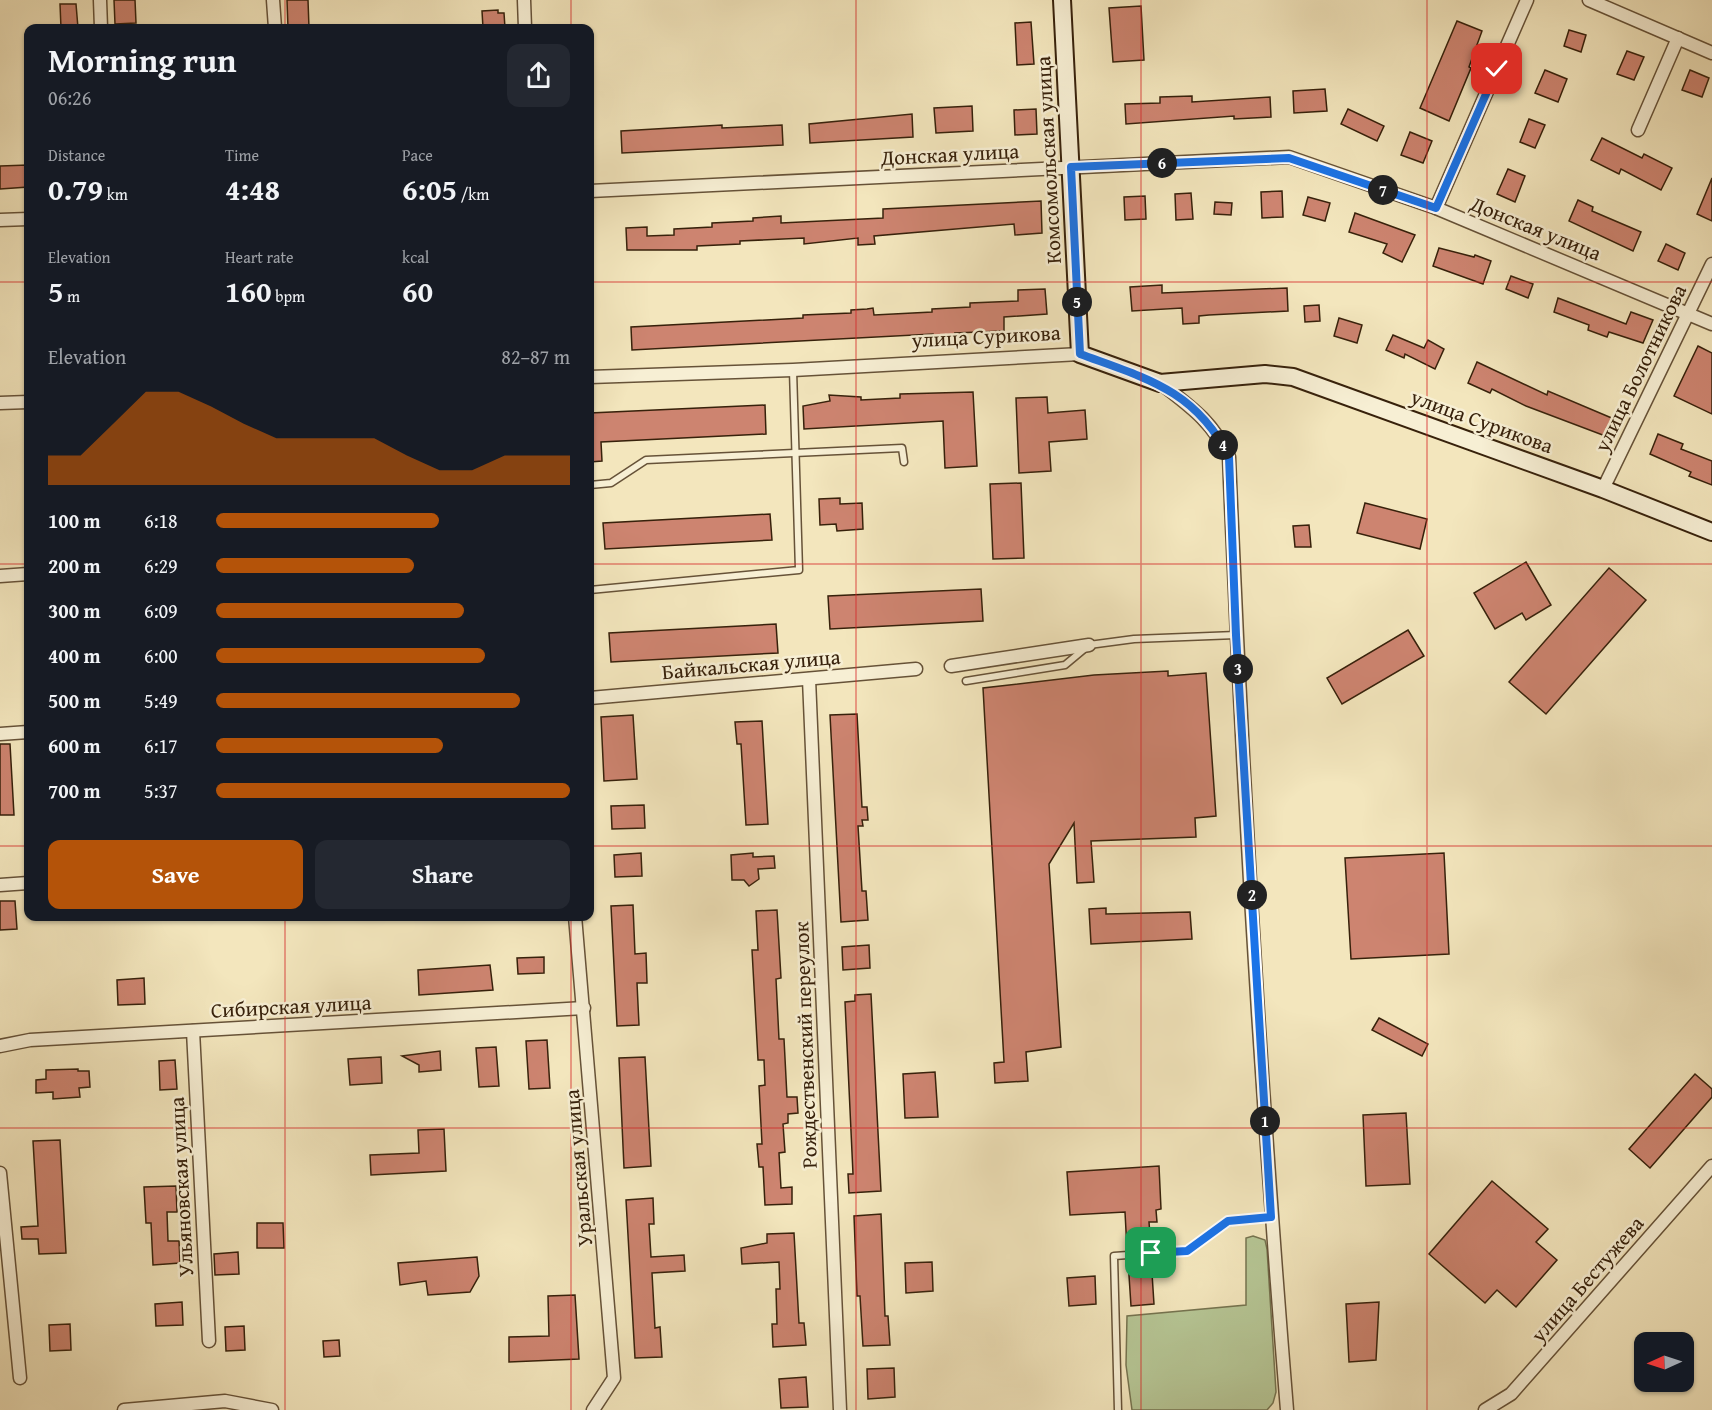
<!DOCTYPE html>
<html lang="en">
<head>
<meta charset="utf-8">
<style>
	body { margin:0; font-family:"Gentium Book Plus",serif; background:#242831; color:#f1f3f6; height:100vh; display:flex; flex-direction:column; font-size:22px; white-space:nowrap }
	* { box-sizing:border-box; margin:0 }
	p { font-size:20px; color:#9ea1a6 }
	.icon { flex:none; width:33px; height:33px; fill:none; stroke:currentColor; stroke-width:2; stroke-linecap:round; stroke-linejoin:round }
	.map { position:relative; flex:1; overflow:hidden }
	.details { position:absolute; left:24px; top:24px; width:570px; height:897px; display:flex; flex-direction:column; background:#171b24; border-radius:12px; box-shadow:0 2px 4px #0004 }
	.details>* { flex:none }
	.needle { width:39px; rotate:267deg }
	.fabs { position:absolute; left:1634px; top:1332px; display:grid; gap:12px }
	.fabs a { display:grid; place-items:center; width:60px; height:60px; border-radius:12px; background:#171b24; box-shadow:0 2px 4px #0004; font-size:30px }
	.pin { position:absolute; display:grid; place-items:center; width:51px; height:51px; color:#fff; margin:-26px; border-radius:12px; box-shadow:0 3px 9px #0006 }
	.km { position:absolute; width:30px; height:30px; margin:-15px; border-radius:50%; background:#222; color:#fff; font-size:16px; line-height:30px; text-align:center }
	.round { display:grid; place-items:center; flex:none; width:63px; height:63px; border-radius:12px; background:#242831 }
	.overview { display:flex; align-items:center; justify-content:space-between; height:102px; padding:0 24px }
	h1 { font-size:33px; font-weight:700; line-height:45px }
	.figures { display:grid; grid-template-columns:repeat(3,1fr); gap:9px; height:102px; padding:6px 24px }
	.figures div { display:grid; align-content:center }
	.figures b { font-size:30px; font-weight:700 }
	.figures small { font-size:16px; font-weight:400 }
	.figures p { font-size:16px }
	.chart { height:168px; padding:12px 24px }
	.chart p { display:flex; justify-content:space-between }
	.chart svg { width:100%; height:108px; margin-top:6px; fill:#b45309; opacity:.7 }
	.cta { display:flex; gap:12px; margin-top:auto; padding:12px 24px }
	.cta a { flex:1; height:69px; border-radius:12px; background:#b45309; color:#fff; font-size:24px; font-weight:700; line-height:69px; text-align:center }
	.cta a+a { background:#242831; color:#f1f3f6 }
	ul { padding:0 24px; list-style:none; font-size:20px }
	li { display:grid; grid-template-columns:96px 72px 1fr; align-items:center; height:45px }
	li i { height:15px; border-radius:8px; background:#b45309 }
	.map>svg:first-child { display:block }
</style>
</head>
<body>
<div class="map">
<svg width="1712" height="1410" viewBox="0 0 1712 1410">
	<rect width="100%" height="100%" fill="#f3e6bd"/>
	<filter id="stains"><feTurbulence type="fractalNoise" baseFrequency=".00333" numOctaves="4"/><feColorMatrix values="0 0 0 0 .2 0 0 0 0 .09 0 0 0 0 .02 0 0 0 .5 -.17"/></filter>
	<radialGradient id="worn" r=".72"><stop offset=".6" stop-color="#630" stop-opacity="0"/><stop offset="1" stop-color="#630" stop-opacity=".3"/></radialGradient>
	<!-- green -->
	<polygon fill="#b6c695" stroke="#767450" stroke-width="1.5" points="1253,1236 1265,1240 1267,1249 1276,1392 1273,1403 1267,1410 1132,1410 1126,1365 1127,1316 1246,1305 1246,1238"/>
	<!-- building -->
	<g fill="#cd8470" stroke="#37210b" stroke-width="1.5">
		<polygon points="114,0 135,0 136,23 115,24"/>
		<polygon points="287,0 308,0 309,28 288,28"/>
		<polygon points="60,4 76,4 78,28 61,28"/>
		<polygon points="1141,6 1144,60 1113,62 1109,8"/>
		<polygon points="498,10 498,13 504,13 505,28 483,28 482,11"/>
		<polygon points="1457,21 1482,31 1469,67 1471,68 1449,121 1420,108"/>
		<polygon points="1031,22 1034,64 1017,65 1015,23"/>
		<polygon points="1569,30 1586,35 1581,52 1564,46"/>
		<polygon points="1627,51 1644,57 1634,80 1617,74"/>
		<polygon points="1545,70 1567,79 1558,102 1535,93"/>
		<polygon points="1690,70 1709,78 1702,97 1682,90"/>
		<polygon points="1325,89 1327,111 1294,113 1293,91"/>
		<polygon points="1192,96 1192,102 1270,97 1271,117 1234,119 1234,116 1126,124 1125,104 1160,103 1160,97"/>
		<polygon points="972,106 973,131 936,133 934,108"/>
		<polygon points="1036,109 1037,134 1015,135 1014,110"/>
		<polygon points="1348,109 1384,126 1377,141 1341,124"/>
		<polygon points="912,114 913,137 810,143 809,124"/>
		<polygon points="1529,119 1545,125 1535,148 1520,142"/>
		<polygon points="722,125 722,128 782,125 783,145 622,153 621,131"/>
		<polygon points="1410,132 1432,141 1423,163 1401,155"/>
		<polygon points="1602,138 1642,158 1644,154 1672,168 1661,190 1621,169 1619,174 1591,160"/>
		<polygon points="28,165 28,187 0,189 0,166"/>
		<polygon points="1508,169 1525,176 1515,202 1497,194"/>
		<polygon points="1712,178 1712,221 1697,214"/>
		<polygon points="1282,191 1283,217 1262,218 1261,192"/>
		<polygon points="1191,193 1193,219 1176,220 1175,194"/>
		<polygon points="1145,196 1146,219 1125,220 1124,197"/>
		<polygon points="1308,197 1330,203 1325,221 1303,215"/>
		<polygon points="1578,200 1593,207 1592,211 1641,232 1633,251 1569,221"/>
		<polygon points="1041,201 1042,233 1015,235 1014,224 874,236 875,244 858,245 858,238 804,244 804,238 740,241 740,244 697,246 697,250 627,250 626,228 647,227 647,236 674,235 674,229 712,227 712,223 753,221 753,218 781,216 781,223 883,218 883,209"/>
		<polygon points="1215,202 1232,203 1231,215 1214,214"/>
		<polygon points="1355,213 1415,235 1402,262 1383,253 1387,244 1349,232"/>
		<polygon points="1666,244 1685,253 1678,270 1658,261"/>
		<polygon points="1439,248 1474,257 1475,255 1491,261 1483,284 1433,266"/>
		<polygon points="1511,276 1533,284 1528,298 1506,289"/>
		<polygon points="1162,285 1162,293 1287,288 1288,311 1209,315 1199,316 1199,323 1183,324 1182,308 1132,311 1130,287"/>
		<polygon points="1045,289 1047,314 1004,317 1004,331 955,333 956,336 940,337 933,337 933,334 632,350 631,327 803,318 803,315 851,313 851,310 867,309 873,308 874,315 932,312 932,309 970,307 970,303 1018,301 1018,290"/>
		<polygon points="1558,298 1626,324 1631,312 1653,320 1643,343 1609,332 1607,337 1588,330 1589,325 1554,312"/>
		<polygon points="1319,305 1320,321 1305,322 1304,306"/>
		<polygon points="1339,318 1362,325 1357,343 1334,336"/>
		<polygon points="1393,335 1424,348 1428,340 1444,349 1435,369 1405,354 1404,358 1386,350"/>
		<polygon points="1698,346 1712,353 1712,414 1674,396"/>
		<polygon points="1477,362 1547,395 1548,391 1614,419 1608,437 1526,406 1492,389 1490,393 1468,383"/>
		<polygon points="973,392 977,466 945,468 943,421 804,429 803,406 830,401 829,395 861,397 861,400 900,398 900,394"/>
		<polygon points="1047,397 1048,413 1085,410 1087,439 1049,442 1051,471 1019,473 1016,398"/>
		<polygon points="765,405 766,434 601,442 602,461 590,462 590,413"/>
		<polygon points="1658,434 1683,444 1681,449 1712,461 1712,485 1689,476 1691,472 1650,454"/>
		<polygon points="1021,483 1024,558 993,559 990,484"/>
		<polygon points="840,498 840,504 862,503 863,529 837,531 836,524 820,525 819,499"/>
		<polygon points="1365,503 1427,519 1420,549 1357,533"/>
		<polygon points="770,514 772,540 605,549 603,523"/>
		<polygon points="1309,525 1311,547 1295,547 1293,526"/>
		<polygon points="1526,562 1551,605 1526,620 1522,613 1495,629 1474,593"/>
		<polygon points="1609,568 1646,600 1546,714 1509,682"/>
		<polygon points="981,589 983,621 830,629 828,596"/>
		<polygon points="776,624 778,653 611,662 609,633"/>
		<polygon points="1408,630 1424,656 1342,704 1327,678"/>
		<polygon points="1168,671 1168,676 1206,673 1216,816 1195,818 1196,837 1091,841 1094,882 1077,883 1074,823 1049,864 1061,1047 1026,1052 1028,1081 995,1083 994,1063 1004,1062 983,688 1094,675"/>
		<polygon points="857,714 862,807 867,807 868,820 862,820 863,826 858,826 862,891 866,891 868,920 841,922 830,715"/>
		<polygon points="633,715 637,779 604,781 601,717"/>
		<polygon points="762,721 768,824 746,825 741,744 737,744 735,722"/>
		<polygon points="0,744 10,744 14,815 0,815"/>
		<polygon points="644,805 645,828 612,829 611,806"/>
		<polygon points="641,853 642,876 615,877 614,855"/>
		<polygon points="753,853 753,857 774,856 775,868 758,869 759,879 749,886 744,880 732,880 731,855"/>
		<polygon points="1444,853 1449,954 1351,959 1345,858"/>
		<polygon points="0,901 15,901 17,929 0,930"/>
		<polygon points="633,905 635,954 646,953 647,983 637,983 639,1025 617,1026 611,906"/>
		<polygon points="1106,908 1106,914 1190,912 1192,939 1091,944 1089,909"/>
		<polygon points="777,910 781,978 776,979 779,1039 784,1039 787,1097 797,1097 798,1113 788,1114 788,1123 783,1124 785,1152 779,1153 781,1188 792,1187 792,1204 765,1205 763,1167 759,1167 757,1144 762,1144 759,1086 765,1085 764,1060 758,1060 752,950 758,950 756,911"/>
		<polygon points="869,945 870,968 843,970 842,947"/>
		<polygon points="544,957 544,973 518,974 517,958"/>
		<polygon points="490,965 493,990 419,995 418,970"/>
		<polygon points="144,978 145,1004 118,1005 117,980"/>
		<polygon points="871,994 881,1191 849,1193 848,1174 853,1174 845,1002 855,1001 855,995"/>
		<polygon points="1379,1018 1428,1044 1422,1056 1372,1030"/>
		<polygon points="547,1040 550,1088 529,1089 526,1041"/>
		<polygon points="496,1047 499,1086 479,1087 476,1048"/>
		<polygon points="440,1051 441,1070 419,1072 419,1065 402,1056"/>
		<polygon points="381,1057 382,1083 350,1085 348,1059"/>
		<polygon points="645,1057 651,1166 624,1168 619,1058"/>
		<polygon points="175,1060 177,1089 160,1090 159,1061"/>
		<polygon points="78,1069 78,1071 89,1071 90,1087 79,1088 80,1097 53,1099 53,1092 36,1093 36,1080 46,1079 46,1070"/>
		<polygon points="935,1072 938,1117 905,1118 903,1074"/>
		<polygon points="1695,1074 1712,1089 1712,1097 1650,1168 1629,1149"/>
		<polygon points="1406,1113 1410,1184 1366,1186 1363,1115"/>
		<polygon points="444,1129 446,1171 371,1175 370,1155 419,1153 418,1130"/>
		<polygon points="60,1140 66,1253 39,1254 38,1239 22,1239 21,1227 38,1226 33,1141"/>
		<polygon points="1159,1166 1161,1209 1156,1210 1157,1222 1149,1222 1151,1248 1146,1253 1151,1258 1154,1304 1131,1306 1128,1260 1133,1255 1127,1250 1125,1212 1070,1215 1067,1172"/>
		<polygon points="1492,1181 1548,1229 1536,1242 1557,1260 1516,1307 1497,1290 1485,1303 1429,1254"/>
		<polygon points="176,1186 177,1212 167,1212 168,1241 179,1241 180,1263 153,1265 151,1223 146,1223 144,1187"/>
		<polygon points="653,1198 654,1224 649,1224 651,1257 684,1255 685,1271 652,1273 655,1328 660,1327 662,1357 635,1358 626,1200"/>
		<polygon points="881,1214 885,1316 888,1316 890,1345 863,1346 860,1296 857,1296 854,1216"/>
		<polygon points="257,1223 283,1223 284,1248 257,1248"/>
		<polygon points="794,1233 799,1323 804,1323 806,1345 773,1347 772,1324 777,1324 776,1289 780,1289 779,1262 742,1264 741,1248 767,1243 767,1234"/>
		<polygon points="238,1252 239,1274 215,1275 214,1254"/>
		<polygon points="477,1257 479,1276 470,1292 428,1295 426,1281 400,1285 398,1263"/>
		<polygon points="932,1262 933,1291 906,1293 905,1263"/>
		<polygon points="1095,1276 1096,1304 1069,1306 1067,1278"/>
		<polygon points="575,1295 579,1359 509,1362 509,1337 549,1336 548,1296"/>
		<polygon points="182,1302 183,1325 156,1326 155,1304"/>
		<polygon points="1379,1302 1376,1360 1349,1362 1346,1304"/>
		<polygon points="70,1324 71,1350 50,1351 49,1325"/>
		<polygon points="244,1326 245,1350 226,1351 225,1327"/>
		<polygon points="339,1340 340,1356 324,1357 323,1341"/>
		<polygon points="894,1368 895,1397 868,1399 867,1369"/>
		<polygon points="806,1377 808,1407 781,1408 779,1379"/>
	</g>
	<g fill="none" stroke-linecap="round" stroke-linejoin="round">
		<defs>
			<g id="lane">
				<polyline points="590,485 611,483 646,460 902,448 904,462"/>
				<polyline points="590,590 799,570 793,370"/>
				<polyline points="966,681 1065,665 1089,645 1134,639 1236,635"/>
				<polyline points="1151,1253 1187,1251 1228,1222 1271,1217"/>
				<polyline points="1118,1410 1114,1256 1128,1255"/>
			</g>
			<g id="street">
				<polyline points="100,0 101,28"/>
				<polyline points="273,0 275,28"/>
				<polyline points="524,0 525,28"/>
				<polyline points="1589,0 1712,53"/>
				<polyline points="1638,130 1678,38"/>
				<polyline points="590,191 1289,157 1436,208 1712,324"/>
				<polyline points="1436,208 1527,0"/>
				<polyline points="0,220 28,219"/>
				<polyline points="590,377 793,370 1080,354"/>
				<path d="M1160,383C1191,407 1212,421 1229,457C1242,775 1261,1093 1287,1410"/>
				<polyline points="0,403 28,402"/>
				<polyline points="1603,489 1712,264"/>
				<polyline points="0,576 28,574"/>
				<polyline points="951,666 1089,645"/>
				<polyline points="809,679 840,1410"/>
				<polyline points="590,698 916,669"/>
				<polyline points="0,734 28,732"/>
				<polyline points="0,885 28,883"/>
				<polyline points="575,916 614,1378 593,1410"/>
				<polyline points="193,1031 209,1341"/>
				<polyline points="0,1046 30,1040 584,1008"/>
				<polyline points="0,1173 20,1378"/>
				<polyline points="124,1410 225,1401 272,1410"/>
				<polyline points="1485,1410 1511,1394 1712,1166"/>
			</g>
			<polyline id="secondary" points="1062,0 1080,354 1160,383 1265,374 1293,377 1603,489 1712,532"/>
		</defs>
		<!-- lane casing -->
		<use href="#lane" stroke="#665238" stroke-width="9"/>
		<!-- street casing -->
		<use href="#street" stroke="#665238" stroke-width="15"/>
		<!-- secondary casing -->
		<use href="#secondary" stroke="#37210b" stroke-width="20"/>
		<!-- lane -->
		<use href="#lane" stroke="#f7efd4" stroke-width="6"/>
		<!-- street -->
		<use href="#street" stroke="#f7efd4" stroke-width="12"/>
		<!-- secondary -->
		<use href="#secondary" stroke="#f7efd4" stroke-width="16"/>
	</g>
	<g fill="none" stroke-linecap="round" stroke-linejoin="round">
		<defs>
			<path id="route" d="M1151,1253L1187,1251L1228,1221L1271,1217L1236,635L1229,457C1196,390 1145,378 1080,354L1071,167L1289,158L1436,208L1497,69"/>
		</defs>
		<!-- route casing -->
		<use href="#route" stroke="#fff" stroke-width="12"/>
		<!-- route -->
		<use href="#route" stroke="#1a73e8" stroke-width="8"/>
	</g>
	<!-- grid -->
	<path fill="none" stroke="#d62828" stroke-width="1.5" stroke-opacity="0.55" d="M285,0V28M571,0V28M856,0V1410M1141,0V1410M1427,0V1410M0,282H28M590,282H1712M0,564H28M590,564H1712M0,846H28M590,846H1712M285,916V1410M571,916V1410M0,1128H1712"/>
	<g text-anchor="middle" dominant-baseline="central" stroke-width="5" stroke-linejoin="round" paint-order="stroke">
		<!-- street labels -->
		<g font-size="21" fill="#37210b" stroke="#f7efd4">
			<text transform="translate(950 154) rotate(-3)">Донская улица</text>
			<text transform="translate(1048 160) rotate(-93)">Комсомольская улица</text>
			<text transform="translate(1536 228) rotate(22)">Донская улица</text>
			<text transform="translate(986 336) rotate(-3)">улица Сурикова</text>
			<text transform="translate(1640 368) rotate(-64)">улица Болотникова</text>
			<text transform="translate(1482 421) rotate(20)">улица Сурикова</text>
			<text transform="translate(751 664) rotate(-5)">Байкальская улица</text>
			<text transform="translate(291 1006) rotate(-3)">Сибирская улица</text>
			<text transform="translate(805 1045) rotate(-92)">Рождественский переулок</text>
			<text transform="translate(578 1168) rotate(-95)">Уральская улица</text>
			<text transform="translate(181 1187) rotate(-93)">Ульяновская улица</text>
			<text transform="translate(1587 1279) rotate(-49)">улица Бестужева</text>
		</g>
	</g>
	<rect width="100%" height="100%" filter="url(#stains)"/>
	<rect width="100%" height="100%" fill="url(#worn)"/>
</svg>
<div class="fabs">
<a><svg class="needle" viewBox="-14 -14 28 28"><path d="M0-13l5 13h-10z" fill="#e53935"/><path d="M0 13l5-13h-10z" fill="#9ea1a6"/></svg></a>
</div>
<div class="pin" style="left:1151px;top:1253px;background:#1e9e55"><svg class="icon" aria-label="arrive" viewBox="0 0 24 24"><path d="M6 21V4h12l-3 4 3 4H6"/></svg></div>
<div class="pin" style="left:1497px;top:69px;background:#d93025"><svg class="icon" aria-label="check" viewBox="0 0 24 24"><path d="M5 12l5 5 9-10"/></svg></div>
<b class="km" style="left:1265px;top:1121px">1</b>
<b class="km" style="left:1252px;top:895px">2</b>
<b class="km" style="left:1238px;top:669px">3</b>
<b class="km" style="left:1223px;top:445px">4</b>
<b class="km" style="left:1077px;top:302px">5</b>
<b class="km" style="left:1162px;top:163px">6</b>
<b class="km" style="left:1383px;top:190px">7</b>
<section class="details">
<div class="overview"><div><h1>Morning run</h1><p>06:26</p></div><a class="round"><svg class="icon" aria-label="share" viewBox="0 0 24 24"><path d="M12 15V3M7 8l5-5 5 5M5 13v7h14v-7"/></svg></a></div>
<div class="figures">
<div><p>Distance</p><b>0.79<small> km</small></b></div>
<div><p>Time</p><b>4:48</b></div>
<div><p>Pace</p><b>6:05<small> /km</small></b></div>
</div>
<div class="figures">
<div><p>Elevation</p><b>5<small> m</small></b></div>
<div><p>Heart rate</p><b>160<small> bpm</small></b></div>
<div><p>kcal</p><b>60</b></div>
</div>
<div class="chart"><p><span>Elevation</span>82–87 m</p>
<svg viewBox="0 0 160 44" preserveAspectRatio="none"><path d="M0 44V32L10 32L20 19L30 6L40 6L50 12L60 19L70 25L80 25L90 25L100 25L110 32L120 38L130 38L140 32L150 32L160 32V44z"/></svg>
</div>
<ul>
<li><b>100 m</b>6:18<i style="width:63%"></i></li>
<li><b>200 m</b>6:29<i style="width:56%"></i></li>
<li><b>300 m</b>6:09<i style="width:70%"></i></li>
<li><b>400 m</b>6:00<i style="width:76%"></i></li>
<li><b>500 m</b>5:49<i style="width:86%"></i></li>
<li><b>600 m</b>6:17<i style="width:64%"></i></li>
<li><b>700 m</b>5:37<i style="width:100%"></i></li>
</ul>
<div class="cta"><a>Save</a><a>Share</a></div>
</section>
</div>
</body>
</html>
